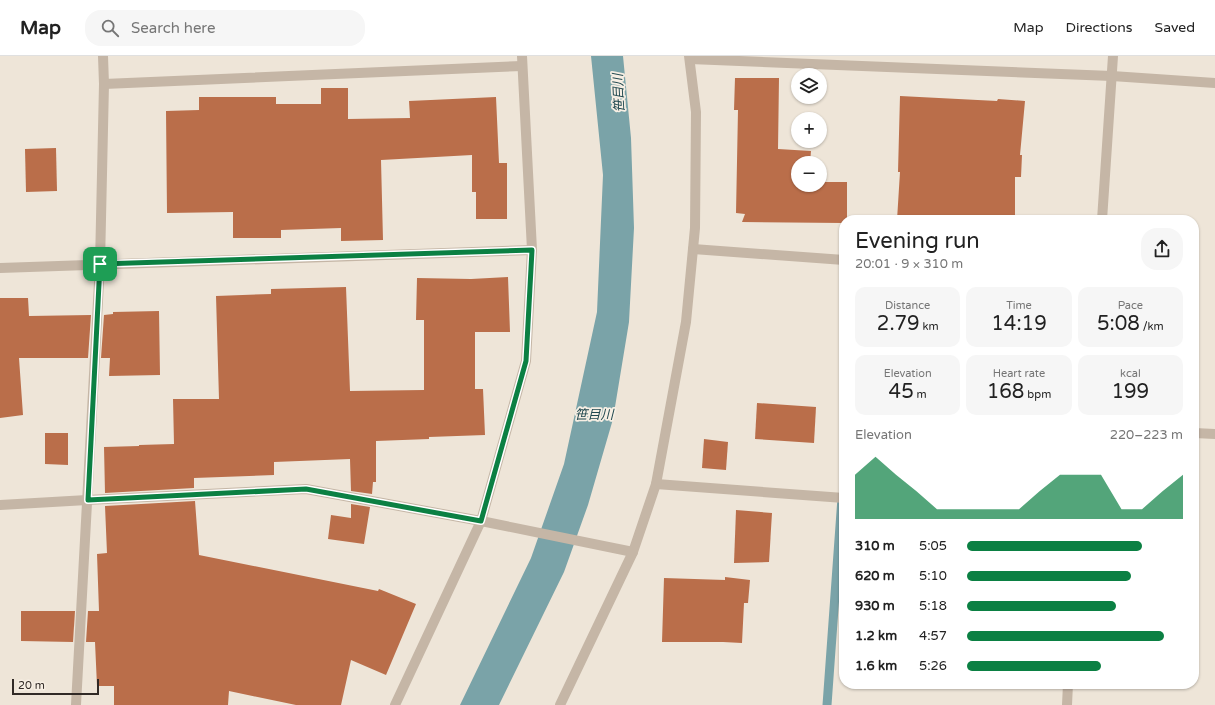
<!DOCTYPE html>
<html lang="en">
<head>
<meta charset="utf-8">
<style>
	body { margin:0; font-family:"Varela Round","Noto Sans JP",sans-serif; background:#f6f6f6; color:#222; height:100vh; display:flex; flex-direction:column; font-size:15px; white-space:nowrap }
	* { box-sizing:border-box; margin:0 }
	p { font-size:13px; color:#767676 }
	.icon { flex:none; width:22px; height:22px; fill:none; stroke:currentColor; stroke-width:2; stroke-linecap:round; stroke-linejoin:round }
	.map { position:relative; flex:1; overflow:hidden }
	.side { position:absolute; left:839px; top:159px; width:360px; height:474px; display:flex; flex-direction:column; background:#fff; border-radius:16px; box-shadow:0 1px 3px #0004 }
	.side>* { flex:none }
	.fabs { position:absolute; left:791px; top:12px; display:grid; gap:8px }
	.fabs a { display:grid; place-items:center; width:36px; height:36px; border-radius:50%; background:#fff; box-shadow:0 1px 3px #0004; font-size:20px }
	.scale { position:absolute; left:12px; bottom:10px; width:87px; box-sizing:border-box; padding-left:4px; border:2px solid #312a26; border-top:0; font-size:11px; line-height:14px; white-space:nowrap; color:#312a26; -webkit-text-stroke:3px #f7efe4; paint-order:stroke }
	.pin { position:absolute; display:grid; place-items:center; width:34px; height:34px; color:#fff; margin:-17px; border-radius:8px; box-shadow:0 2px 6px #0006 }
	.round { display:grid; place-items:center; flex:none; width:42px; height:42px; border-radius:16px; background:#f6f6f6 }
	.head { display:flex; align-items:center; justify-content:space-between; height:68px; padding:0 16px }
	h1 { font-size:22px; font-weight:600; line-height:30px }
	.stats { display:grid; grid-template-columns:repeat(3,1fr); gap:6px; height:68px; padding:4px 16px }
	.stats div { display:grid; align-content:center; border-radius:10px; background:#f6f6f6; text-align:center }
	.stats b { font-size:20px; font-weight:600 }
	.stats small { font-size:11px; font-weight:400 }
	.stats p { font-size:11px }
	.chart { height:112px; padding:8px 16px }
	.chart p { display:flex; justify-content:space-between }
	.chart svg { width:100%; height:72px; margin-top:4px; fill:#0b8043; opacity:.7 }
	ul { padding:0 16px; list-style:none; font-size:13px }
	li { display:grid; grid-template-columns:64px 48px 1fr; align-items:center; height:30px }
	li i { height:10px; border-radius:5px; background:#0b8043 }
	header { display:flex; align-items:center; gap:24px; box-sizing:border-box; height:56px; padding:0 20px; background:#fff; border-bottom:1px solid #e0e0e0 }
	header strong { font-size:19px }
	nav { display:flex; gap:22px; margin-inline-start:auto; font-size:14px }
	.search { width:280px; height:36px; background:#f6f6f6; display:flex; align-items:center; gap:10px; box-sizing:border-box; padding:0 14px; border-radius:16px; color:#767676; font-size:15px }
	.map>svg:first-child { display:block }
</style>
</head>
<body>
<header>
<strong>Map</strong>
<div class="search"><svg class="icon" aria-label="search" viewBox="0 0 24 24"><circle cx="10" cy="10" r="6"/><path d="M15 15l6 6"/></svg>Search here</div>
<nav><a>Map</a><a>Directions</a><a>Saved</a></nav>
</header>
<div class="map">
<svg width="1215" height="649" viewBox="0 0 1215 649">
	<rect width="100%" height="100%" fill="#eee5d8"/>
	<!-- water -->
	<polygon fill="#7aa3a8" points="591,0 623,0 631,82 634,172 629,266 613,363 588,449 564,516 499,649 460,649 531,502 564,408 597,256 603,119"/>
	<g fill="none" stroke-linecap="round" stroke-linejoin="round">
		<!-- stream -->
		<polyline stroke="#7aa3a8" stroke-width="9" points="827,649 842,442 844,439"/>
	</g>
	<!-- building -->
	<g fill="#ba6e4a">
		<polygon points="735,22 779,22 778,93 811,95 810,107 798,107 798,129 820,129 820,126 847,126 847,164 844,164 844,167 742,166 745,158 736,157 738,54 734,54"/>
		<polygon points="321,32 348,32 348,63 410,62 409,45 496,41 499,107 507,107 507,163 476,163 476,136 472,136 472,99 381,104 383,184 341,185 341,172 281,174 281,182 233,182 233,156 167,157 166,55 199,54 199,41 276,41 276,48 321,48"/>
		<polygon points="900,40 997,45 998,43 1025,45 1020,99 1022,99 1021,121 1015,121 1015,164 897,164 900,116 898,116"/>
		<polygon points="56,92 57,135 26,136 25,93"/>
		<polygon points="508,221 510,276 475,276 475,333 483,333 485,379 429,381 429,383 376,385 376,426 373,426 372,438 351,435 350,403 274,406 274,419 194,422 194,432 105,437 104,391 139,390 139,389 174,388 173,343 219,343 216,240 271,238 271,233 346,231 350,335 424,334 424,264 416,264 417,222 471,223"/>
		<polygon points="0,242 28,242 29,260 91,259 88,302 19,302 23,359 0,362"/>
		<polygon points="159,255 160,319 109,320 110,302 101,302 104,259 113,258 113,256"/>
		<polygon points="757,347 816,351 814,387 755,383"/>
		<polygon points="45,377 68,377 68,409 45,408"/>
		<polygon points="704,383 728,386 726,414 702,412"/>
		<polygon points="195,445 199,499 378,535 379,533 416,548 386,619 351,604 341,649 296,649 229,635 228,649 114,649 114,630 97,630 95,586 86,586 88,555 99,555 97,498 107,497 105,450"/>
		<polygon points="351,448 370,451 364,488 328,483 331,459 351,462"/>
		<polygon points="736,454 772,457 769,506 734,507"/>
		<polygon points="725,521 750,524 748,547 744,547 742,587 723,586 662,586 664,522 725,524"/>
		<polygon points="21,555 75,555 73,586 21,585"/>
	</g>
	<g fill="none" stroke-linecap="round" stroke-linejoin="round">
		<!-- minor -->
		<g stroke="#c5b6a6" stroke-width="10">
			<polyline points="690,3 1112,20 1215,27"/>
			<polyline points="104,28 522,10"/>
			<polyline points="1102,164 1113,0"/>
			<polyline points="693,193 844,204"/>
			<polyline points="0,212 532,194"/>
			<polyline points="1194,377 1215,378"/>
			<polyline points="656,428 844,442"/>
			<polyline points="0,449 87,444 306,433 481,465 633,496"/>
			<polyline points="76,649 100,208 104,28 103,0"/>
			<polyline points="395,649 481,465 526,305 532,194 522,0"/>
			<polyline points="560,649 633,496 656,428 686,266 695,172 696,56 689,0"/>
			<polyline points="1067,649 1068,628"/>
		</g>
	</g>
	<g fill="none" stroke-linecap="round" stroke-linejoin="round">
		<defs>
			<polygon id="route" points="532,194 526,305 481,465 306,433 88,444 100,208"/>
		</defs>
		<!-- route casing -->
		<use href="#route" stroke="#fff" stroke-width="8"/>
		<!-- route -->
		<use href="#route" stroke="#0b8043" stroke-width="5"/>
	</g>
	<g text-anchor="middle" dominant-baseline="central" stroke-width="3.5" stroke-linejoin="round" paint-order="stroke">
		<!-- water labels -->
		<g font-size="13" font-style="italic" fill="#20484f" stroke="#f7efe4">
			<text transform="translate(619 37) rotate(-93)">笹目川</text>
			<text x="594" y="359">笹目川</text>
		</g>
	</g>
</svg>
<div class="fabs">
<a><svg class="icon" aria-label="layers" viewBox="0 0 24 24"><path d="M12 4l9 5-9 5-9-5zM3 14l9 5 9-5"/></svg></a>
<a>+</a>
<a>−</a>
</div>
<div class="scale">20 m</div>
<div class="pin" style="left:100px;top:208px;background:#1e9e55"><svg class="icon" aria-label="arrive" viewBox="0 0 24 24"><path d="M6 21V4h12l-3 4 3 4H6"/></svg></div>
<section class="side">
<div class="head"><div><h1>Evening run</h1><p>20:01 · 9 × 310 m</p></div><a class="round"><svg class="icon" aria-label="share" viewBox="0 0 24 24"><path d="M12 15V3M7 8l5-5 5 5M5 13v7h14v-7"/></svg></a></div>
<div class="stats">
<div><p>Distance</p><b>2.79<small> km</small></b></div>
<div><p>Time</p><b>14:19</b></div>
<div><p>Pace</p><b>5:08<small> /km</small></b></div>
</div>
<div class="stats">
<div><p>Elevation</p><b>45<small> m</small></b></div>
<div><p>Heart rate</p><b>168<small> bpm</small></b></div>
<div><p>kcal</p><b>199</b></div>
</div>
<div class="chart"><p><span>Elevation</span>220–223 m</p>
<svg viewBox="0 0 160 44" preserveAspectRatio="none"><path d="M0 44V17L10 6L20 17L30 27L40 38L50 38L60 38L70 38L80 38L90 27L100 17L110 17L120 17L130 38L140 38L150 27L160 17V44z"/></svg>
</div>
<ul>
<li><b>310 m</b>5:05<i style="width:81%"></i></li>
<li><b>620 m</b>5:10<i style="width:76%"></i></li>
<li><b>930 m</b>5:18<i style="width:69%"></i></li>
<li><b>1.2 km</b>4:57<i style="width:91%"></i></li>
<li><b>1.6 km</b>5:26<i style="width:62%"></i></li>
</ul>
</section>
</div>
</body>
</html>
